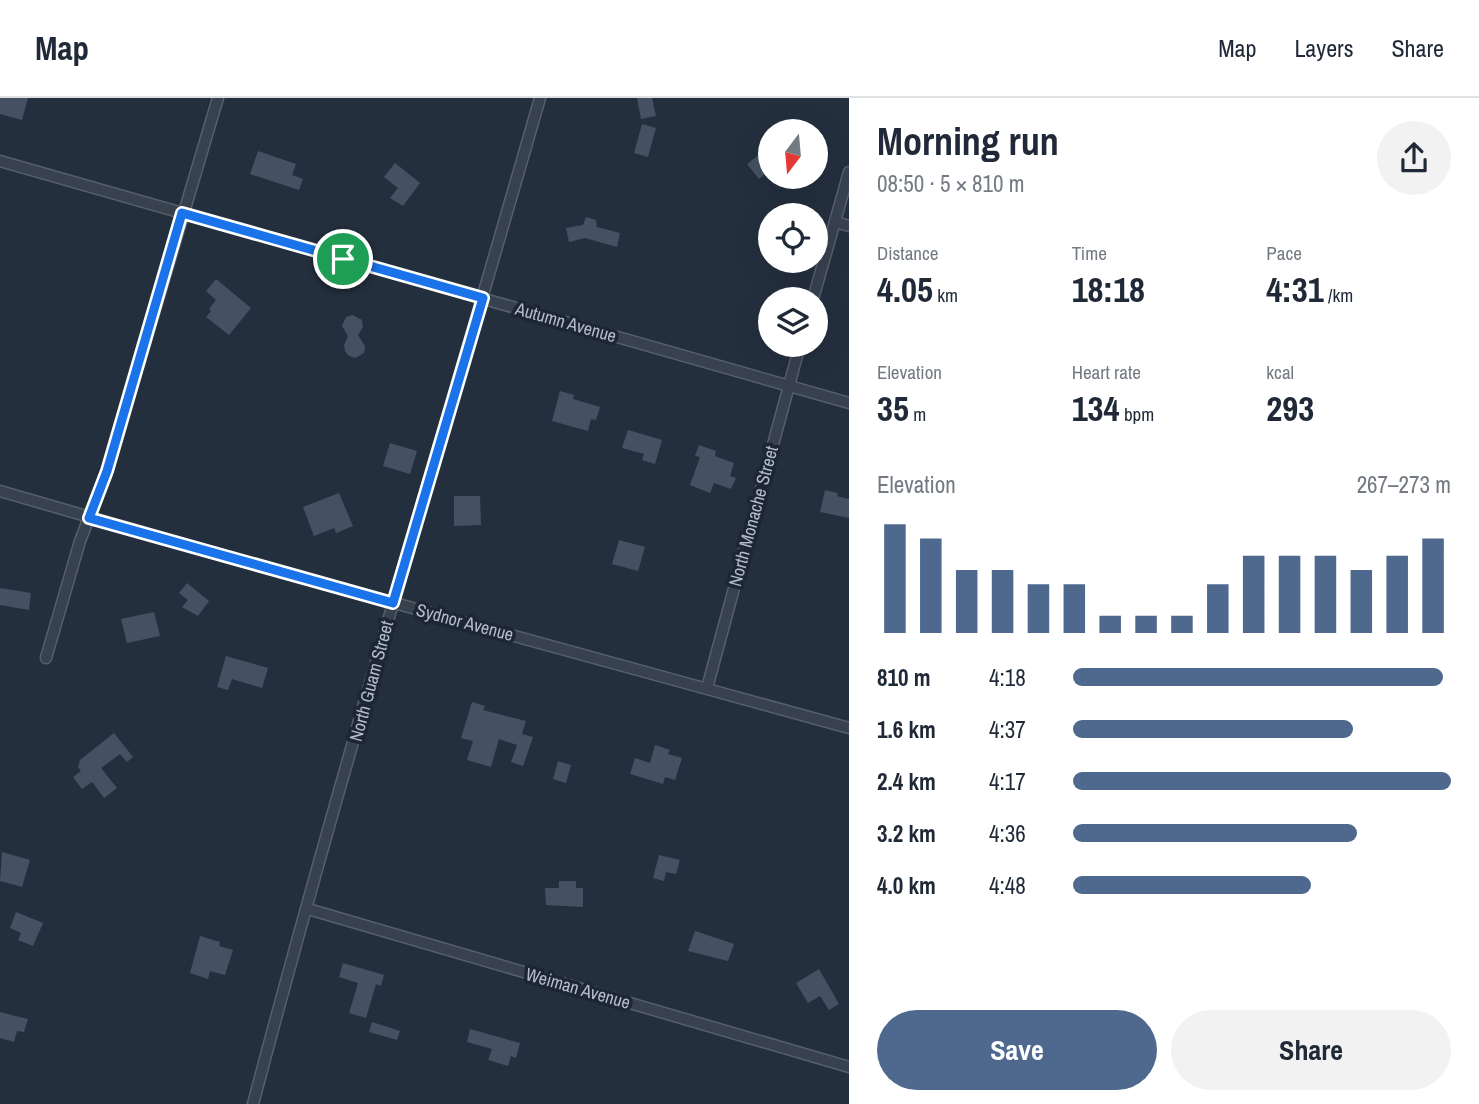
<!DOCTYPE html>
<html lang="en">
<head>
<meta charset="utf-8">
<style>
	body { margin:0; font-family:"Archivo Narrow",sans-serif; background:#f2f2f3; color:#1f2937; height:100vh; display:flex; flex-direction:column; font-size:26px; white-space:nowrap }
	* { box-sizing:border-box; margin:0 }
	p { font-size:23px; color:#747a83 }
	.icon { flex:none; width:38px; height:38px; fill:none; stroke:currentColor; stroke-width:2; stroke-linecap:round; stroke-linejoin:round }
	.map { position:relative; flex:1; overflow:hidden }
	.side { display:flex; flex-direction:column; background:#fff; width:630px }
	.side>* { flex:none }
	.needle { width:46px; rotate:196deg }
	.controls { position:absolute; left:758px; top:21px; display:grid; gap:14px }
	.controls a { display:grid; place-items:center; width:70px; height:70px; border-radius:50%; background:#fff; box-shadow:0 7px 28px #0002; font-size:35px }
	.pin { position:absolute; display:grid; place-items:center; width:60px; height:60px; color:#fff; margin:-30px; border:4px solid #fff; border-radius:50%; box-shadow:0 2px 7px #0007 }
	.round { display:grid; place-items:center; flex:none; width:74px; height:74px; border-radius:37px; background:#f2f2f3 }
	.overview { display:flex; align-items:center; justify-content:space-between; height:119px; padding:0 28px }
	h1 { font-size:38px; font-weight:800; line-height:52px }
	.stats { display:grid; grid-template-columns:repeat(3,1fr); gap:10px; height:119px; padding:7px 28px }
	.stats div { display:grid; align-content:center }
	.stats b { font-size:35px; font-weight:800 }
	.stats small { font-size:19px; font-weight:400 }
	.stats p { font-size:19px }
	.chart { height:196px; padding:14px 28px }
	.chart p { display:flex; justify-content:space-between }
	.chart svg { width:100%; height:126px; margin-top:7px; stroke:#4f688e; stroke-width:6 }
	.primary-button { display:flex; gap:14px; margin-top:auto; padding:14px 28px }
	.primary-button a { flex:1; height:80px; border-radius:42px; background:#4f688e; color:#fff; font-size:28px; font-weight:800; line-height:80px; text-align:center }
	.primary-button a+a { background:#f2f2f3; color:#1f2937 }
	ul { padding:0 28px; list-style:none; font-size:23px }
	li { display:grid; grid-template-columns:112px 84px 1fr; align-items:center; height:52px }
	li i { height:18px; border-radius:9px; background:#4f688e }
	header { display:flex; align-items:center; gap:42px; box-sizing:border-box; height:98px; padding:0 35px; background:#fff; border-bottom:2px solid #e0e1e3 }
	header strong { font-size:33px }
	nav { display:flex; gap:38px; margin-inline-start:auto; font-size:24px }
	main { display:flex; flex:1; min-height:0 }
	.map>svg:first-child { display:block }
</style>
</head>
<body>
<header>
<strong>Map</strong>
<nav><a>Map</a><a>Layers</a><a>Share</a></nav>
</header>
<main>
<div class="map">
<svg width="849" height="1006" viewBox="0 0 849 1006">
	<rect width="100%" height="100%" fill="#242f3e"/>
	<!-- building -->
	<g fill="#455162">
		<polygon points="0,0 28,0 22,22 0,16"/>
		<polygon points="637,0 652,0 656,18 641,21"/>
		<polygon points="642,26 656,30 648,59 634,55"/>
		<polygon points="770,48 770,72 759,81 747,66"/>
		<polygon points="258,53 296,66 292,77 303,81 299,92 250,76"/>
		<polygon points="395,65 420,85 403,108 390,100 398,90 384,79"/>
		<polygon points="586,119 596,122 597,129 620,135 617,149 585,140 569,144 566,130 583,127"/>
		<polygon points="216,181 251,210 229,237 206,219 211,213 209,211 216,202 206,193"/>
		<polygon points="353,217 362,222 363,229 358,237 365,248 364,255 355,260 349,258 345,253 344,247 348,238 342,228 346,219"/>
		<polygon points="560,293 574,297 573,301 600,309 596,322 591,321 588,333 552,323"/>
		<polygon points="628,332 662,342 655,366 642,362 644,356 622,350"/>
		<polygon points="390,345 417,353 410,376 383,368"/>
		<polygon points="699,347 716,353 715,358 734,365 730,378 736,380 731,391 714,385 710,395 690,387 700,359 695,358"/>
		<polygon points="825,392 838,395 837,398 849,401 849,420 820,414"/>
		<polygon points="339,395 353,428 336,435 334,430 314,438 303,409"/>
		<polygon points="454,398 480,398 481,427 454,428"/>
		<polygon points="619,442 645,449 638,473 612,466"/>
		<polygon points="187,485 209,503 198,518 182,509 188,502 179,495"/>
		<polygon points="0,490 31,495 29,512 0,507"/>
		<polygon points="154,514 160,538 127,545 121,521"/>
		<polygon points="226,558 268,570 262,590 232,581 228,592 217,589"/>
		<polygon points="472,604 485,608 483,612 526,623 522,636 533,639 523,668 511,664 517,647 499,641 491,669 467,662 473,643 461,640"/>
		<polygon points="114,635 133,659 127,664 120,656 101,670 117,690 104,700 92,684 82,691 73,679 81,673 78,669 80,662"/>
		<polygon points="655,647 670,652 668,656 682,660 675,682 665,679 663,686 630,676 635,660 650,665"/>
		<polygon points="558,663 571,667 566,685 553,681"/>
		<polygon points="2,754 30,762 22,789 0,783"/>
		<polygon points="659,757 680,762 676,776 666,774 664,783 653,780"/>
		<polygon points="559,783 576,783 576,790 583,790 583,809 546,807 545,790 559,790"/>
		<polygon points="16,814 43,825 33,848 18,842 21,835 10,830"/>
		<polygon points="695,833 734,846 728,863 688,853"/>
		<polygon points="200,838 220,844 219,848 233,852 225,877 210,873 208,881 190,875"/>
		<polygon points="343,865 384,877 381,888 376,886 366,920 349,915 358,885 339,879"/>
		<polygon points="819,871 839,906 829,912 820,898 808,905 796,885"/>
		<polygon points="0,914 28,921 24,934 17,933 14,944 0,940"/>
		<polygon points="372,924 400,933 397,942 369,934"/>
		<polygon points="470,931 520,945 516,960 511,958 508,968 488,962 492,951 467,944"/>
	</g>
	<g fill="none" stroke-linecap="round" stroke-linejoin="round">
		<defs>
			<g id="minor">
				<polyline points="0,63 849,305"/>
				<polyline points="835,124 849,128"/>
				<polyline points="813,201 849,74"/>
				<polyline points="0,393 238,462 849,630"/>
				<polyline points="46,560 80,443 107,373 218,0"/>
				<polyline points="707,590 800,247"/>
				<polyline points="308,811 849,969"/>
				<path d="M253,1006C342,669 444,335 540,0"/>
			</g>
		</defs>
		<!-- minor casing -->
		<use href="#minor" stroke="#565f6c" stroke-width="13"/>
		<!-- minor -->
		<use href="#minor" stroke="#38414e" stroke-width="10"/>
	</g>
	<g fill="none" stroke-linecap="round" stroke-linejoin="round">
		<defs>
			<polygon id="route" points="182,115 483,200 393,505 89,420 107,373"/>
		</defs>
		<!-- route casing -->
		<use href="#route" stroke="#fff" stroke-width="14"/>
		<!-- route -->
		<use href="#route" stroke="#1a73e8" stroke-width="9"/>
	</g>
	<g text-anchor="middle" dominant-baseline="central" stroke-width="7" stroke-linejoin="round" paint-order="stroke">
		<!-- street labels -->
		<g font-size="18" fill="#b4bcc9" stroke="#1d2633">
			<text transform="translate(566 224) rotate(16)">Autumn Avenue</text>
			<text transform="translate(753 418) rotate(-75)">North Monache Street</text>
			<text transform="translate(465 524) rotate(15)">Sydnor Avenue</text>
			<text transform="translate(371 583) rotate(-75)">North Guam Street</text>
			<text transform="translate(578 890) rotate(16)">Weiman Avenue</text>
		</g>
	</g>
</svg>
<div class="controls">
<a><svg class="needle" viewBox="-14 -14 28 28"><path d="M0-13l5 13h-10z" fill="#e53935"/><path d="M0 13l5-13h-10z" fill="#747a83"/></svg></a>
<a><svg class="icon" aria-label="locate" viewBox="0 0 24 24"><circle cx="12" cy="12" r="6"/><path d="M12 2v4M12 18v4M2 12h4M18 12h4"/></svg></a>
<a><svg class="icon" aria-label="layers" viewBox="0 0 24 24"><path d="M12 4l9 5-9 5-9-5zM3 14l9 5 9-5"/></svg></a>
</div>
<div class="pin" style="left:343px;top:161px;background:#1e9e55"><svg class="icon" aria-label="arrive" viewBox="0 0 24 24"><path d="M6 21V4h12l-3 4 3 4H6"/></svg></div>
</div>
<section class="side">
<div class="overview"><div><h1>Morning run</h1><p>08:50 · 5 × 810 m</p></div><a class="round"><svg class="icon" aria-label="share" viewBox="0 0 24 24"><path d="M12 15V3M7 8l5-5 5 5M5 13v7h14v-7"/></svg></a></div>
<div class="stats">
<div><p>Distance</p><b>4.05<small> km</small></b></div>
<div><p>Time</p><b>18:18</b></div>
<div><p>Pace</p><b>4:31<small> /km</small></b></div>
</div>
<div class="stats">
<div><p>Elevation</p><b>35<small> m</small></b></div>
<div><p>Heart rate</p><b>134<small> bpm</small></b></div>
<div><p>kcal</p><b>293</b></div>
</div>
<div class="chart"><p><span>Elevation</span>267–273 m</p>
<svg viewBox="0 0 160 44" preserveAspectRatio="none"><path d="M5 44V6M15 44V11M25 44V22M35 44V22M45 44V27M55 44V27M65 44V38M75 44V38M85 44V38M95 44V27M105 44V17M115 44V17M125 44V17M135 44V22M145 44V17M155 44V11"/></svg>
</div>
<ul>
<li><b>810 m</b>4:18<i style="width:98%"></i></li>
<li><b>1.6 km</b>4:37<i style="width:74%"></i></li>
<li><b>2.4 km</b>4:17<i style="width:100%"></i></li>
<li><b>3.2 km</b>4:36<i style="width:75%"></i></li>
<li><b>4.0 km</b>4:48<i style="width:63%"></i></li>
</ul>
<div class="primary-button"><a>Save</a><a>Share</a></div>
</section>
</main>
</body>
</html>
